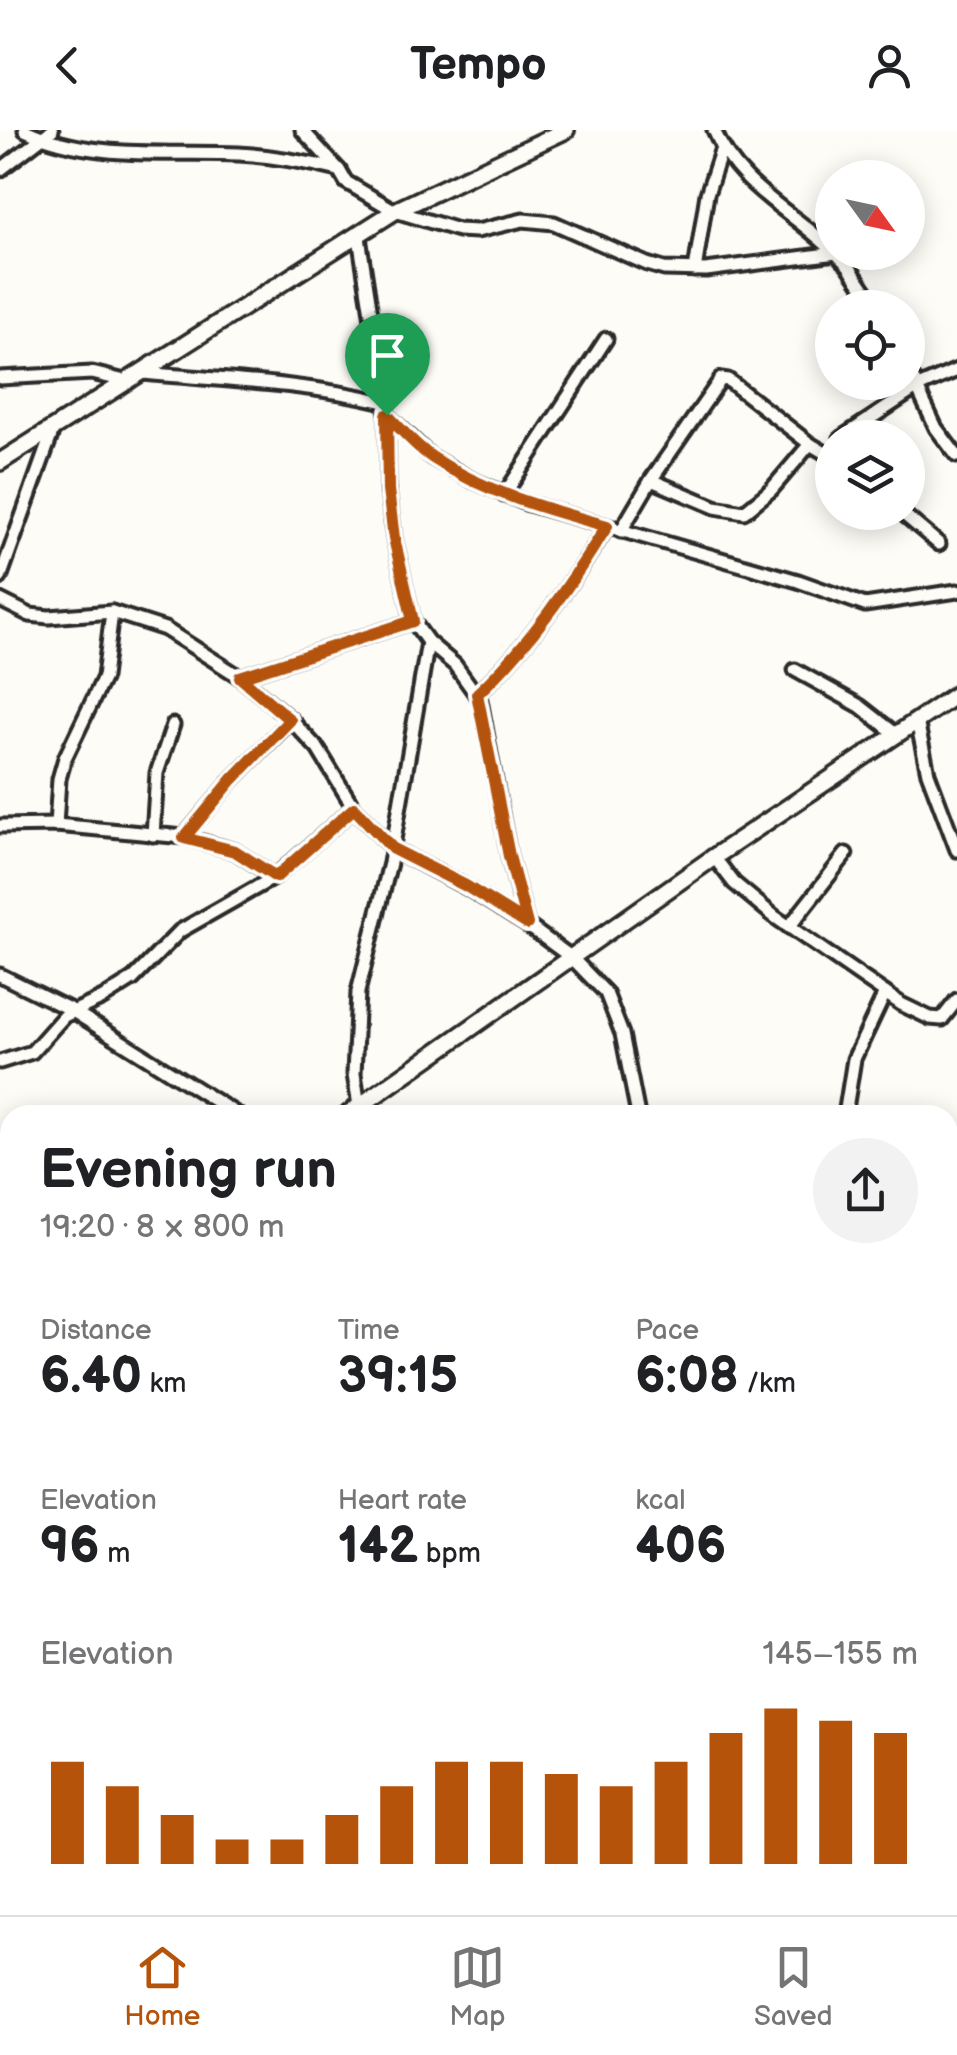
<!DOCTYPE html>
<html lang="en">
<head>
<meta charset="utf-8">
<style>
	body { margin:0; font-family:"Balsamiq Sans",sans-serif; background:#f2f2f2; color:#202124; height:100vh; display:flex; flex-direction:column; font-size:38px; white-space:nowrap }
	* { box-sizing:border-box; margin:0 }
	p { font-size:32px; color:#757577 }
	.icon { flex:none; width:55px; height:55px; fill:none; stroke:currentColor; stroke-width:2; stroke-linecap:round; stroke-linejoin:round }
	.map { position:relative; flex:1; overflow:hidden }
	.details { position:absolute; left:0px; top:975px; width:958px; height:810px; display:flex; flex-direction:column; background:#fff; border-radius:30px 30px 0 0; box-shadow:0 5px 25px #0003 }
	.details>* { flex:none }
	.needle { width:65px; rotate:123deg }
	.fabs { position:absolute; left:815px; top:30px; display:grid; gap:20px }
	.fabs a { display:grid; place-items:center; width:110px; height:110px; border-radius:50%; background:#fff; box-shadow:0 5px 25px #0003; font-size:50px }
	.pin { position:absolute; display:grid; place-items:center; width:85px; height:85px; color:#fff; margin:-102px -42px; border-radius:50% 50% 50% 0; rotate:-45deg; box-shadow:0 0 10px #0007 }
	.pin .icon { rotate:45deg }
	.round { display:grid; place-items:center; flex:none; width:105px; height:105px; border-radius:52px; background:#f2f2f2 }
	.head { display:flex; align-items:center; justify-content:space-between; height:170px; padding:0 40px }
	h1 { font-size:55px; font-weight:800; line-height:75px }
	.metrics { display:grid; grid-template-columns:repeat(3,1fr); gap:15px; height:170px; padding:10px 40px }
	.metrics div { display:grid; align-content:center }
	.metrics b { font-size:50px; font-weight:800 }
	.metrics small { font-size:28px; font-weight:400 }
	.metrics p { font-size:28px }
	.chart { height:280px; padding:20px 40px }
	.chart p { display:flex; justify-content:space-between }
	.chart svg { width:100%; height:180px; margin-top:10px; stroke:#b45309; stroke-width:6 }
	header { display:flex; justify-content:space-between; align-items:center; height:130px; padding:0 40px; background:#fff; font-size:45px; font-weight:800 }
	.dock { display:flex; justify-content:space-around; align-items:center; height:140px; border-top:2px solid #e0e0e0; background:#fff; font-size:28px; color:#757577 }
	.dock a { display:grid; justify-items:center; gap:5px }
	.dock .on { color:#b45309 }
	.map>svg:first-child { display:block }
</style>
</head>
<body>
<header><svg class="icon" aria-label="back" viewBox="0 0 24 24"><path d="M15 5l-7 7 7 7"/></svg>Tempo<svg class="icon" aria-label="person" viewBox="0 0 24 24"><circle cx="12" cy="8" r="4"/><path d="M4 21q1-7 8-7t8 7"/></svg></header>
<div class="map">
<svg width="957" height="1785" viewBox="0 0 957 1785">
	<rect width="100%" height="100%" fill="#fdfcf7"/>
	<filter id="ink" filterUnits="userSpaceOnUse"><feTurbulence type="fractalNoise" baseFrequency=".01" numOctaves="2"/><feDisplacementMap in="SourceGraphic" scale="20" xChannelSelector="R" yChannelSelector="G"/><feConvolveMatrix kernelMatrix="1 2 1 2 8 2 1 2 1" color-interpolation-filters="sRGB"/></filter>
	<g filter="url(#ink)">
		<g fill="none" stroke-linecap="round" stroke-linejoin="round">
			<defs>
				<g id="street">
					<path d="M25,0C91,31 169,21 239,24C273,26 306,32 339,40"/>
					<polyline points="302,0 339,40 346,52 395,81 458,100 477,101 523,90 554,93 647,134 664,139 706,140 836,123"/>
					<path d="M714,0C737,56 791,80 832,120"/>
					<polyline points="0,40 52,0"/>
					<polyline points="359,107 387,285 431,327 472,350 526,373 798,451 865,475 957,461"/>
					<polyline points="835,122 848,135 877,178"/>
					<polyline points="695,140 707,64 722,18"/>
					<polyline points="908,238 936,298 957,326"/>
					<path d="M142,243C223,250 305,253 385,272"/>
					<polyline points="0,248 92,243 129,252"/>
					<polyline points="387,285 388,360 394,408 413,491 428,512 455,535 480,570 509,726 527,795 572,828 606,863 622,904 638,985"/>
					<polyline points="841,308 918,257 957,240"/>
					<polyline points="651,350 715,377 744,382 771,360 810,314"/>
					<polyline points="504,365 606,209"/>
					<polyline points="901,382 939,414"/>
					<polyline points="621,401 651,350 721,249 728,250 810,314 832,327"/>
					<polyline points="0,448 53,300"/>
					<polyline points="0,470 30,485 49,487 112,482 165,499 240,547 291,590 318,619 354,678 393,719 466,757 527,795"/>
					<polyline points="795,540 860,576 897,605"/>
					<polyline points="240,547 413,491"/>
					<path d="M477,564C528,517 570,455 607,397"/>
					<polyline points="917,591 928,643 957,720"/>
					<polyline points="56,695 59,649 65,628 104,547 112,482"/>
					<polyline points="0,696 56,695 184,707 235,721 275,747"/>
					<polyline points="153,705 157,643 173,595"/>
					<polyline points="184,707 232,650 291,590"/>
					<polyline points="714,727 734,753 775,787 901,874 930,888 942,889 957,870"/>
					<polyline points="789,797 846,724"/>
					<polyline points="0,845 73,881 238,985"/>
					<polyline points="0,932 32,922 64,886 103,868 133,849 180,801 275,747 354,678"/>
					<polyline points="359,976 354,944 358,862 390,733 428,512"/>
					<polyline points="845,985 854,929 885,863"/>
					<polyline points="948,1036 957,1037"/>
					<polyline points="0,1068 10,1077"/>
					<polyline points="948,1070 957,1075"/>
					<polyline points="0,1220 10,1213"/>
					<polyline points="948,1306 957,1301"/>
					<polyline points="948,1433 957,1436"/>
					<polyline points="0,1579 10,1573"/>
					<polyline points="0,1671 10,1679"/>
					<polyline points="0,1774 13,1785"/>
					<polyline points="160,1775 173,1785"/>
					<polyline points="308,1775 308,1785"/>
					<polyline points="93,1785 110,1775"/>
					<polyline points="404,1785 405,1775"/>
				</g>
				<g id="secondary">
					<polyline points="0,332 395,81 566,0"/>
					<polyline points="347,985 714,727 957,564"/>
					<polyline points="0,1178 10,1179"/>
				</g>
			</defs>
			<!-- street casing -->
			<use href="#street" stroke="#2b2b2b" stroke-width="19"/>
			<!-- secondary casing -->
			<use href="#secondary" stroke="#2b2b2b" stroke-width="22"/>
			<!-- street -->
			<use href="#street" stroke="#fdfcf7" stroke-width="11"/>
			<!-- secondary -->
			<use href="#secondary" stroke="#fdfcf7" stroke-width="15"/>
		</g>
	</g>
	<g fill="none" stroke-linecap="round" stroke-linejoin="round" filter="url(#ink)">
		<defs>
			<path id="route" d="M387,285C402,300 415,316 433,328C486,363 546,379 607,396C570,455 528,517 477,564L509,726L527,794L466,756L393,719L354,678L276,747L235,721L184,708L232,650L290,590L240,547L413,491L394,408L388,360Z"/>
		</defs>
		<!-- route casing -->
		<use href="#route" stroke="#fff" stroke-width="20"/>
		<!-- route -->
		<use href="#route" stroke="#b45309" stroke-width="12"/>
	</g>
</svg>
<div class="fabs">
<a><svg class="needle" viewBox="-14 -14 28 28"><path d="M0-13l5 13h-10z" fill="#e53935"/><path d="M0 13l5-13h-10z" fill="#757577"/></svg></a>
<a><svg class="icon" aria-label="locate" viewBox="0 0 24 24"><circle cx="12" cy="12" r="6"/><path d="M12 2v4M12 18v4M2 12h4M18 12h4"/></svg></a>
<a><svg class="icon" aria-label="layers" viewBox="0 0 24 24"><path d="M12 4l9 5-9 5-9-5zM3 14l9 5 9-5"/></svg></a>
</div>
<div class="pin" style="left:387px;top:285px;background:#1e9e55"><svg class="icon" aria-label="arrive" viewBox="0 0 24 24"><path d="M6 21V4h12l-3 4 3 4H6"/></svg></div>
<section class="details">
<div class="head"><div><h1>Evening run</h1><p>19:20 · 8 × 800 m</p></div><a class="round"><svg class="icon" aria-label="share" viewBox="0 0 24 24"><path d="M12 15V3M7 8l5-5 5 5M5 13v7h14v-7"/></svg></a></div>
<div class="metrics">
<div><p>Distance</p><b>6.40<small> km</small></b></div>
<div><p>Time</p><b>39:15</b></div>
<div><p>Pace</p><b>6:08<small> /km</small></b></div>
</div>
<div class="metrics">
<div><p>Elevation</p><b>96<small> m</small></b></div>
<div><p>Heart rate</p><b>142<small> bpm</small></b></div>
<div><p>kcal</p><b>406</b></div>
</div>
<div class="chart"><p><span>Elevation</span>145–155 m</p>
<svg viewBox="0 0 160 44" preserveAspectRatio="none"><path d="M5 44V19M15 44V25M25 44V32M35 44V38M45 44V38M55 44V32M65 44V25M75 44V19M85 44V19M95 44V22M105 44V25M115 44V19M125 44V12M135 44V6M145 44V9M155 44V12"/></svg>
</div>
</section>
</div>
<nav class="dock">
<a class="on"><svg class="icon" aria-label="home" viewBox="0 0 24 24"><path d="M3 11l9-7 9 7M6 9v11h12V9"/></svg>Home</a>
<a><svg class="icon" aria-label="map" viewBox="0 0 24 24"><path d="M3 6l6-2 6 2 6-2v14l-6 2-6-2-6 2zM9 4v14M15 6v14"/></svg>Map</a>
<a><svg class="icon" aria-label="saved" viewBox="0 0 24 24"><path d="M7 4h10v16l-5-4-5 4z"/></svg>Saved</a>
</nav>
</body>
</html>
